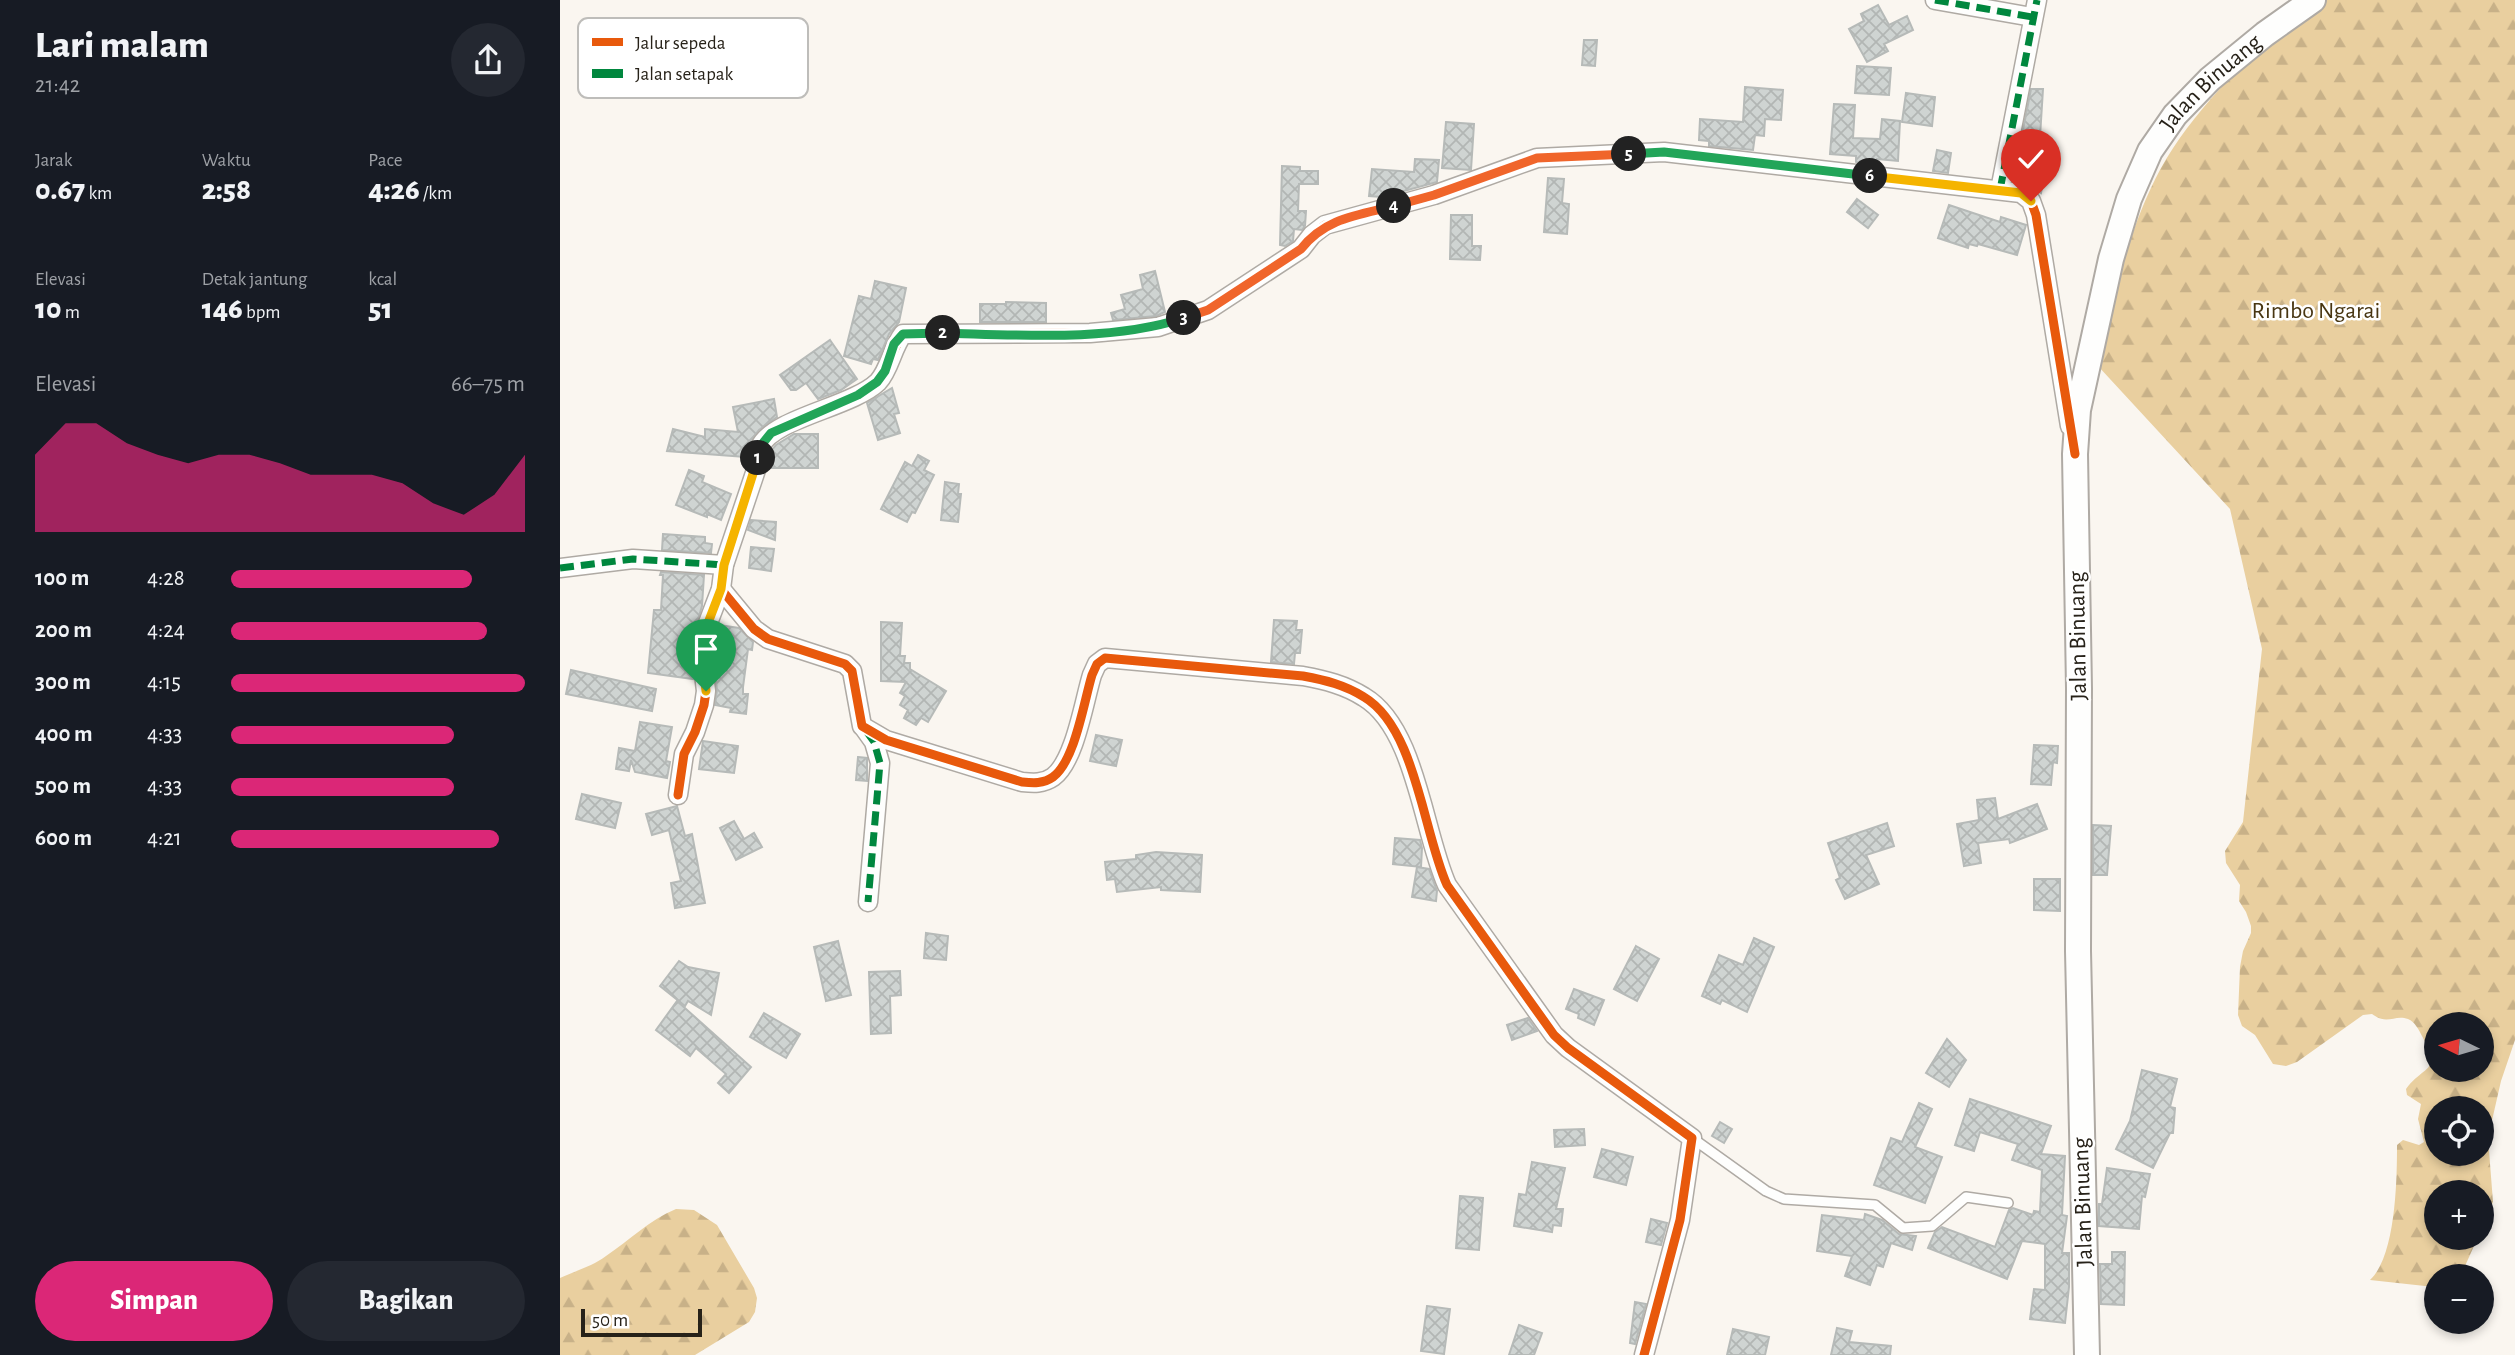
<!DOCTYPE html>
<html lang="id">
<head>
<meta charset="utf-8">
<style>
	body { margin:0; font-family:"Alegreya Sans",sans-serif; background:#242831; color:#f1f3f6; height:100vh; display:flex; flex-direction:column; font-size:26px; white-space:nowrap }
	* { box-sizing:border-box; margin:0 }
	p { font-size:23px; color:#9ea1a6 }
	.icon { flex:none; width:38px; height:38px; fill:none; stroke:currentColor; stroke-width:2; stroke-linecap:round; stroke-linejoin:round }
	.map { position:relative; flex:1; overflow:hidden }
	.details { display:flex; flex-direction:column; background:#171b24; width:560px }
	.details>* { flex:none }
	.needle { width:46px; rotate:275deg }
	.controls { position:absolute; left:1864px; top:1012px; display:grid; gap:14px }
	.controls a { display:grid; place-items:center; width:70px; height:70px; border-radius:50%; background:#171b24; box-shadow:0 4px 10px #0003; font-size:35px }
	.scale { position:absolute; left:21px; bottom:18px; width:121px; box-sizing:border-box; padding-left:7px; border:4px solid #272219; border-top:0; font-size:19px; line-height:24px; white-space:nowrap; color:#272219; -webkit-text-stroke:5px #fff; paint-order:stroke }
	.pin { position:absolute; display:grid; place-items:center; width:60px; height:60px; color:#fff; margin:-72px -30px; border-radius:50% 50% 50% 0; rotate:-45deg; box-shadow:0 0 7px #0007 }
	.pin .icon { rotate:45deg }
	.km { position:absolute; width:35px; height:35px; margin:-18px; border-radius:50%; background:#222; color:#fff; font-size:19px; line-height:35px; text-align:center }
	.round { display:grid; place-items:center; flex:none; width:74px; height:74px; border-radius:37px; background:#242831 }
	.overview { display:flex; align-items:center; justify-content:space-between; height:119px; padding:0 35px }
	h1 { font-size:38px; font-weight:800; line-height:52px }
	.metrics { display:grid; grid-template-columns:repeat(3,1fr); gap:10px; height:119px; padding:7px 35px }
	.metrics div { display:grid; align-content:center }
	.metrics b { font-size:30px; font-weight:800 }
	.metrics small { font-size:19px; font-weight:400 }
	.metrics p { font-size:19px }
	.chart { height:196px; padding:14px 35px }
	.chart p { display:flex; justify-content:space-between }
	.chart svg { width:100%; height:126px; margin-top:7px; fill:#db2777; opacity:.7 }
	.cta { display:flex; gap:14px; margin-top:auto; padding:14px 35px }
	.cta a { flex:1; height:80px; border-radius:42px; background:#db2777; color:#fff; font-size:28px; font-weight:800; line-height:80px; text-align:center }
	.cta a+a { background:#242831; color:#f1f3f6 }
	ul { padding:0 35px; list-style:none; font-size:23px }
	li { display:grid; grid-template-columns:112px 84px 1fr; align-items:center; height:52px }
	li i { height:18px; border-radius:9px; background:#db2777 }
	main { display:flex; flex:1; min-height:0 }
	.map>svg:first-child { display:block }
</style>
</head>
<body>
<main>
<section class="details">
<div class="overview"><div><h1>Lari malam</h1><p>21:42</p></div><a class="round"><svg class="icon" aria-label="share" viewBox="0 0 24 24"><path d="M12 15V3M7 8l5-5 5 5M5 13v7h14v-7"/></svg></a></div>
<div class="metrics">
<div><p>Jarak</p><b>0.67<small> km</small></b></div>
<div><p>Waktu</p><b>2:58</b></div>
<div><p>Pace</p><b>4:26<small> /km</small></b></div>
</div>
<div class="metrics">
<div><p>Elevasi</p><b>10<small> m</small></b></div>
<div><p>Detak jantung</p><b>146<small> bpm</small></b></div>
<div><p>kcal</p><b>51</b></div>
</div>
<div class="chart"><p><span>Elevasi</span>66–75 m</p>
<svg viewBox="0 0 160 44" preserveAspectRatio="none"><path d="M0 44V17L10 6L20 6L30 13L40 17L50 20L60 17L70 17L80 20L90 24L100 24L110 24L120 27L130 34L140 38L150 31L160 17V44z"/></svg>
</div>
<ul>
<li><b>100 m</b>4:28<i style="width:82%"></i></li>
<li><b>200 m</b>4:24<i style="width:87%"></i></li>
<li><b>300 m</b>4:15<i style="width:100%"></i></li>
<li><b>400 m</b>4:33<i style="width:76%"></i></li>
<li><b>500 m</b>4:33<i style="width:76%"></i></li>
<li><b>600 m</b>4:21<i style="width:91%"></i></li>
</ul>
<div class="cta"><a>Simpan</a><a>Bagikan</a></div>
</section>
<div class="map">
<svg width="1955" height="1355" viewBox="0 0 1955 1355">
	<defs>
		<pattern id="forest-firs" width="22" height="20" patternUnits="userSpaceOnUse" patternTransform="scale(1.75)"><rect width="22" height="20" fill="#e9cf9f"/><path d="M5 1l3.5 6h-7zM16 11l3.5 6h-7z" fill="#c8b188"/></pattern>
		<pattern id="building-cross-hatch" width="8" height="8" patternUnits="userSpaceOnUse" patternTransform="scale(1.75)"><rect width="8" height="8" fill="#cfd4d2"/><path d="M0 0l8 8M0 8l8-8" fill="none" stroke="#b2b6b4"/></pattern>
	</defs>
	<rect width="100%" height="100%" fill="#faf6f0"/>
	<!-- forest -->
	<g fill="url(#forest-firs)" fill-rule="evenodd">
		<path d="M1750,0H1955V1040L1941,1081L1928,1138L1933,1202L1922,1229V1192H1876V1237H1918L1905,1266L1894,1276H1876V1285L1865,1286L1810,1280C1836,1256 1837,1179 1837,1145L1843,1140L1859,1145L1864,1142L1858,1119L1861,1104L1847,1095L1846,1089C1864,1064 1883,1073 1862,1036C1859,1030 1855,1022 1848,1019C1834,1014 1828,1026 1812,1014L1803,1015L1737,1062L1726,1066L1713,1064L1695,1035L1682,1026L1678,1015L1680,967L1683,951L1691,933V926L1686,912L1679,901L1680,885L1666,863L1665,851L1683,822L1702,649L1670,509L1538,366C1553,299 1568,229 1601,168C1636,105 1698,49 1750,0ZM1876,1024H1922V1069H1876ZM1876,1108H1922V1153H1876Z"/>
		<path d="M116,1209L134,1210L157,1225L194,1288L197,1298L195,1312L189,1322L135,1355H0V1278C15,1271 33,1266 46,1256C70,1240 89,1220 116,1209Z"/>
	</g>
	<!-- building -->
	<g fill="url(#building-cross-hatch)" stroke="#b6bab8" stroke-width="2">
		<polygon points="1318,5 1329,25 1347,16 1353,30 1324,44 1328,51 1307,62 1289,29 1304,21 1301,14"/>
		<polygon points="1024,40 1037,40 1035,66 1022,65"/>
		<polygon points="1297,66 1331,68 1329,95 1295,93"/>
		<polygon points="1185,87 1223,90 1221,120 1205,119 1204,136 1195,135 1193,150 1149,146 1149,141 1139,140 1140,119 1183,122"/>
		<polygon points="1471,89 1483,89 1480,137 1491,139 1481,193 1467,184 1453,181"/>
		<polygon points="1346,93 1375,97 1372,126 1342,122"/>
		<polygon points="1274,104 1295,105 1293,138 1320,139 1322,119 1340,121 1338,161 1317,159 1317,165 1296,162 1296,156 1270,154"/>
		<polygon points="886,122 914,124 911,170 882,168"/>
		<polygon points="1377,150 1391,153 1388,173 1373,171"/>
		<polygon points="855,159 879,160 877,182 822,197 809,196 812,169 854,172"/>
		<polygon points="722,166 740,167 740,171 758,171 758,184 739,184 738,211 746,211 745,226 742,230 734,229 733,241 725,246 720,245"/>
		<polygon points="988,178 1004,179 1002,203 1009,204 1007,234 984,232"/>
		<polygon points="1297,199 1318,215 1308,228 1287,212"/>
		<polygon points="1389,205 1440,222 1441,217 1466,225 1457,255 1418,244 1417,246 1409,244 1408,248 1378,238"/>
		<polygon points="891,215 912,215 912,246 921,246 920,260 890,259"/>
		<polygon points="595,271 605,312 596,316 553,320 551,313 565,309 561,295 583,289 580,275"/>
		<polygon points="315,281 346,288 339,322 329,334 318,360 313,359 311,364 284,356 299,296 311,299"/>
		<polygon points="446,302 486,303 486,322 420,322 420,304 446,304"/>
		<polygon points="270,340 297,379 281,390 258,399 246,383 236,390 231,390 220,375"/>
		<polygon points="332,388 339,413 334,414 340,433 318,440 307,403"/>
		<polygon points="214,399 217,417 199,430 189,443 185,457 107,451 113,429 145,437 145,429 178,432 173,407"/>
		<polygon points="234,434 258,434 258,468 208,468 210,452 216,445"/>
		<polygon points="358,455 369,461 364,470 374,475 355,513 352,512 347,522 321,509 345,462 352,466"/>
		<polygon points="129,470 144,476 142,482 171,494 161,520 147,514 147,517 116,505"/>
		<polygon points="385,482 399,484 398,494 401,494 398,522 381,520"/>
		<polygon points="191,520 216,522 215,540 188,530"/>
		<polygon points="103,534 145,537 145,543 152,544 151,553 102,550"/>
		<polygon points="191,547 214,549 211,571 189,568"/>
		<polygon points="101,572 144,575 142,606 130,646 133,679 88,673 94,610 101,610 103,575 100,575"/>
		<polygon points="714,620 737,621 736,630 742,630 740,653 735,653 734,664 711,662"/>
		<polygon points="321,622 342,623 340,656 345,656 344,663 350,663 350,669 386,691 368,722 361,718 356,725 344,718 348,710 340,705 345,696 340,693 346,682 321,681"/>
		<polygon points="159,625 179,628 193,642 192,650 188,649 183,687 183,694 188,694 186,714 170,712 171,708 155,705 157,690 152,648"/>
		<polygon points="11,670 96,689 92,711 6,694"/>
		<polygon points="80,722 112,727 106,761 110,762 107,778 75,772 71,760 69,771 56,769 59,748 75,751"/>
		<polygon points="536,735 562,740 556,766 530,761"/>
		<polygon points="143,741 178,746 174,773 139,769"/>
		<polygon points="1474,745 1498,746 1497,763 1493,762 1491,785 1471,784"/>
		<polygon points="298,757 307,758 307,781 296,780"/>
		<polygon points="22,794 61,803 55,828 16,819"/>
		<polygon points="1435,798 1438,819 1477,804 1487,829 1450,843 1449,839 1418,843 1421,863 1404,866 1397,824 1419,820 1417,800"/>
		<polygon points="117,806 125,836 132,834 145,903 115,908 111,883 121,881 109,830 92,835 86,814"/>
		<polygon points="174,821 184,839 194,833 202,847 176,860 160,828"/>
		<polygon points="1327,823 1334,846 1306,855 1319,884 1285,899 1276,880 1280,878 1268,843"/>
		<polygon points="1533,825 1551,826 1547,875 1533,875"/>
		<polygon points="835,838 860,840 862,848 861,867 833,864"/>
		<polygon points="596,852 642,855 640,892 601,890 601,887 557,892 555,879 547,880 545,862 576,859 576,855"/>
		<polygon points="857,867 869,869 877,891 876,901 852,897"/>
		<polygon points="1474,879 1500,879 1500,911 1474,910"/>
		<polygon points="366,933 388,936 386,960 364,958"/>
		<polygon points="1194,938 1214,947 1187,1012 1162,1000 1160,1004 1142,996 1159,955 1183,965"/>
		<polygon points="278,941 291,995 266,1001 254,947"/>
		<polygon points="1076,946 1099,959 1077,1001 1054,989"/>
		<polygon points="119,961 128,967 159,973 151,1015 128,1001 125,1006 100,986"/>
		<polygon points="340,971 341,995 330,996 331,1033 311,1034 309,972"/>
		<polygon points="1014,989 1044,1000 1034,1025 1018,1018 1019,1014 1006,1009"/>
		<polygon points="117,1001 191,1067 169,1093 158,1083 166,1074 136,1048 130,1056 96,1030"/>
		<polygon points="204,1013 240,1034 226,1058 190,1037"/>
		<polygon points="968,1018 977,1031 952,1040 947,1025"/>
		<polygon points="1387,1039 1406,1060 1389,1087 1366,1073"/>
		<polygon points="1582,1070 1617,1079 1610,1107 1615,1108 1613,1133 1610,1133 1593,1168 1556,1149 1570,1121"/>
		<polygon points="1410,1099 1491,1126 1481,1154 1505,1156 1502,1215 1507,1216 1502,1253 1509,1253 1509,1287 1505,1323 1470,1319 1474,1289 1485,1290 1485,1244 1462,1241 1447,1279 1368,1248 1375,1232 1382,1227 1435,1247 1449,1210 1453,1208 1473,1215 1474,1211 1480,1212 1482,1170 1452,1160 1458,1144 1420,1132 1414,1151 1395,1145"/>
		<polygon points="1359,1103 1372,1109 1355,1147 1382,1157 1365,1203 1314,1185 1331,1138 1342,1142"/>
		<polygon points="1160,1122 1172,1129 1164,1143 1152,1136"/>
		<polygon points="1024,1129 1025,1145 995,1147 994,1130"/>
		<polygon points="1042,1149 1073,1157 1066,1185 1034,1177"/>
		<polygon points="972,1162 1005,1168 996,1209 1003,1209 1001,1226 993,1225 992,1232 954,1226 959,1194 966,1195"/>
		<polygon points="1547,1168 1590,1174 1585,1197 1582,1196 1579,1229 1539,1226 1539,1204 1542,1204"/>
		<polygon points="900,1196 923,1198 919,1250 896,1248"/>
		<polygon points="1305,1214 1322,1220 1339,1234 1356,1236 1352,1250 1331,1243 1323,1267 1317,1265 1310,1285 1285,1276 1292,1256 1257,1251 1262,1215 1304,1220"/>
		<polygon points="1091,1219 1107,1223 1101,1245 1086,1242"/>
		<polygon points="1552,1252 1565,1252 1564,1305 1541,1304 1540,1264 1552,1264"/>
		<polygon points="1075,1302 1086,1304 1075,1344 1070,1343"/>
		<polygon points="867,1306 890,1309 884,1354 861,1351"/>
		<polygon points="959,1325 982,1333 974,1355 949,1355"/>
		<polygon points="1277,1328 1292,1331 1289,1342 1331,1346 1330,1355 1271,1355"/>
		<polygon points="1173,1329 1209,1337 1205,1355 1167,1355"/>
	</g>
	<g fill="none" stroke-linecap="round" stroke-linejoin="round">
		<defs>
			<polyline id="service" points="1132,1138 1206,1191 1224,1199 1315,1205 1343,1228 1372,1226 1406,1197 1448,1203"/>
			<g id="minor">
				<polyline points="1375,0 1472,17"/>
				<polyline points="1440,190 1477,0"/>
				<polyline points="0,568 73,559 164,565"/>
				<path d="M161,589L194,629L208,639L285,664L292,671L302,726L326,740L462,782C473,783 483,784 493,777C515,761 524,701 532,675L537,664L545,658L743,676C765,680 785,685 804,697C856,728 863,832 887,885L994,1035L1008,1048L1132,1138L1120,1220L1084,1355"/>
				<polyline points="304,728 314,742 320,763 308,902"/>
				<path d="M118,795L124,754L135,732L144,705L146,691L141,648L143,636L161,589L164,565L198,464C198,459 198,452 200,447C213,418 292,407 318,382C330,369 332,348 343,334L530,333L598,327L648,310L741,249L752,235L765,225L874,195L977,158L1104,152L1461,193L1471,201L1476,215L1510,426"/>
			</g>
			<g id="secondary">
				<path id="s1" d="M1527,1355L1518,951L1519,688L1515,454L1518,410L1551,259L1569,199L1590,151L1615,115L1650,79L1705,34L1753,0"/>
			</g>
		</defs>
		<!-- service casing -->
		<use href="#service" stroke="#afaaa4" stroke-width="12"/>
		<!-- minor casing -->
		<use href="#minor" stroke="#afaaa4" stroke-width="21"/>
		<!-- secondary casing -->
		<use href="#secondary" stroke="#afaaa4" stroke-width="28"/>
		<!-- service -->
		<use href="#service" stroke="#fefefd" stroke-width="9"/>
		<!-- minor -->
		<use href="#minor" stroke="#fefefd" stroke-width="18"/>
		<!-- secondary -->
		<use href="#secondary" stroke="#fefefd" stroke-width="24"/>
		<!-- quiet -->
		<g stroke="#00873e" stroke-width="7" stroke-dasharray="14 7" stroke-linecap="butt">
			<polyline points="1375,0 1472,17"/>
			<polyline points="1440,190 1477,0"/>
			<polyline points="0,568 73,559 164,565"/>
			<polyline points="306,731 314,742 320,763 308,902"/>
		</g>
		<defs>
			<g id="cycleway">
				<path d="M161,589L194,629L208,639L285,664L292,671L302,726L326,740L462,782C473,783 483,784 493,777C515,761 524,701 532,675L537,664L545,658L743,676C765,680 785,685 804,697C856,728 863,832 887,885L994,1035L1008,1048L1132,1138L1120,1220L1084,1355"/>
				<path d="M118,795L124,754L135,732L144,705L146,691L141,648L143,636L161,589L164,565L198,464C198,459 198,452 200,447C213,418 292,407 318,382C330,369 332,348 343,334L530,333L598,327L648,310L741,249L752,235L765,225L874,195L977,158L1104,152L1461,193L1471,201L1476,215L1515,454"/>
			</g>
		</defs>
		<!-- cycleway casing -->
		<use href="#cycleway" stroke="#fff" stroke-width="13"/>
		<!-- cycleway -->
		<use href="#cycleway" stroke="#e8590c" stroke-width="9"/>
	</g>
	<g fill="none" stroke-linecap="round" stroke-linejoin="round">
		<defs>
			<polyline id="split-1" points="146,691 141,648 143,636 161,589 164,565 198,458"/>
			<polyline id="split-2" points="198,458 199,448 211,433 298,395 317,382 325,371 334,344 343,334 383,333"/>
			<path id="split-3" d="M383,333C460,335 550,342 624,318"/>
			<path id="split-4" d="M624,318L648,310L741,249C765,218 798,215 834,206"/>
			<polyline id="split-5" points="834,206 874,195 977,158 1069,154"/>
			<polyline id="split-6" points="1069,154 1104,152 1310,176"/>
			<polyline id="split-7" points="1310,176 1461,193 1471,201"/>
		</defs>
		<!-- split-1 casing -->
		<use href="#split-1" stroke="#fff" stroke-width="14"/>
		<!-- split-2 casing -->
		<use href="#split-2" stroke="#fff" stroke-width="14"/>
		<!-- split-3 casing -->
		<use href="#split-3" stroke="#fff" stroke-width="14"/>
		<!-- split-4 casing -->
		<use href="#split-4" stroke="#fff" stroke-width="14"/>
		<!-- split-5 casing -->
		<use href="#split-5" stroke="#fff" stroke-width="14"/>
		<!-- split-6 casing -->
		<use href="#split-6" stroke="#fff" stroke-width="14"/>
		<!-- split-7 casing -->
		<use href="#split-7" stroke="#fff" stroke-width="14"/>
		<!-- split-1 -->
		<use href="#split-1" stroke="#f5b400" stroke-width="9"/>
		<!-- split-2 -->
		<use href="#split-2" stroke="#22a559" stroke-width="9"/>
		<!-- split-3 -->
		<use href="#split-3" stroke="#22a559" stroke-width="9"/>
		<!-- split-4 -->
		<use href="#split-4" stroke="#f0652b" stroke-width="9"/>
		<!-- split-5 -->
		<use href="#split-5" stroke="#f0652b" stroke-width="9"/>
		<!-- split-6 -->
		<use href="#split-6" stroke="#22a559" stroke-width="9"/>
		<!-- split-7 -->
		<use href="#split-7" stroke="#f5b400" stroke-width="9"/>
	</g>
	<g text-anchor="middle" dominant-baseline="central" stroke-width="5" stroke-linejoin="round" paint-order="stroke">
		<!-- street labels -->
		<g font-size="24" fill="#272219" stroke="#fff">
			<text stroke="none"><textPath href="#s1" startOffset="1307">Jalan Binuang</textPath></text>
			<text transform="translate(1518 636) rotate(-91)">Jalan Binuang</text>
			<text transform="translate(1523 1202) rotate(-92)">Jalan Binuang</text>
		</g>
		<!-- park labels -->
		<g font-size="24" fill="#483612" stroke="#fff">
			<text x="1756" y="311">Rimbo Ngarai</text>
		</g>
	</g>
	<!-- legend -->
	<rect x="18" y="18" width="230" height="80" rx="10" fill="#fff" stroke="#bebdba" stroke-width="2"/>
	<rect x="32" y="38" width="31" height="8" fill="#e8590c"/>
	<rect x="32" y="69" width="31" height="9" fill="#00873e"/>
	<g font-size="19" fill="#272219">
		<text x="75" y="49">Jalur sepeda</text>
		<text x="75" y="80">Jalan setapak</text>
	</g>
</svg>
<div class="controls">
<a><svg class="needle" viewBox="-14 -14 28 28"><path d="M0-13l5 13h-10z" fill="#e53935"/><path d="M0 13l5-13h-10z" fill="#9ea1a6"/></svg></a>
<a><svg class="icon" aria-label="locate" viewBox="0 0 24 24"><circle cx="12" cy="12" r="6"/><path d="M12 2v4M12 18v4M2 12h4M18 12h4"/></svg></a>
<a>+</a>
<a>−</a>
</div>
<div class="scale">50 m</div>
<div class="pin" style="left:146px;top:691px;background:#1e9e55"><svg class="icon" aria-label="arrive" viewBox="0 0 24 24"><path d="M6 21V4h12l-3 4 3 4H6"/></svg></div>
<div class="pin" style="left:1471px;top:201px;background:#d93025"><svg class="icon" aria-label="check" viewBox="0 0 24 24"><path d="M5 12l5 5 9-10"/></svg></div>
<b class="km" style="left:198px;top:458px">1</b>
<b class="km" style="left:383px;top:333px">2</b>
<b class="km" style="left:624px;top:318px">3</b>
<b class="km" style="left:834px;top:206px">4</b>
<b class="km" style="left:1069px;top:154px">5</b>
<b class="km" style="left:1310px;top:176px">6</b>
</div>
</main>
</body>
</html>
